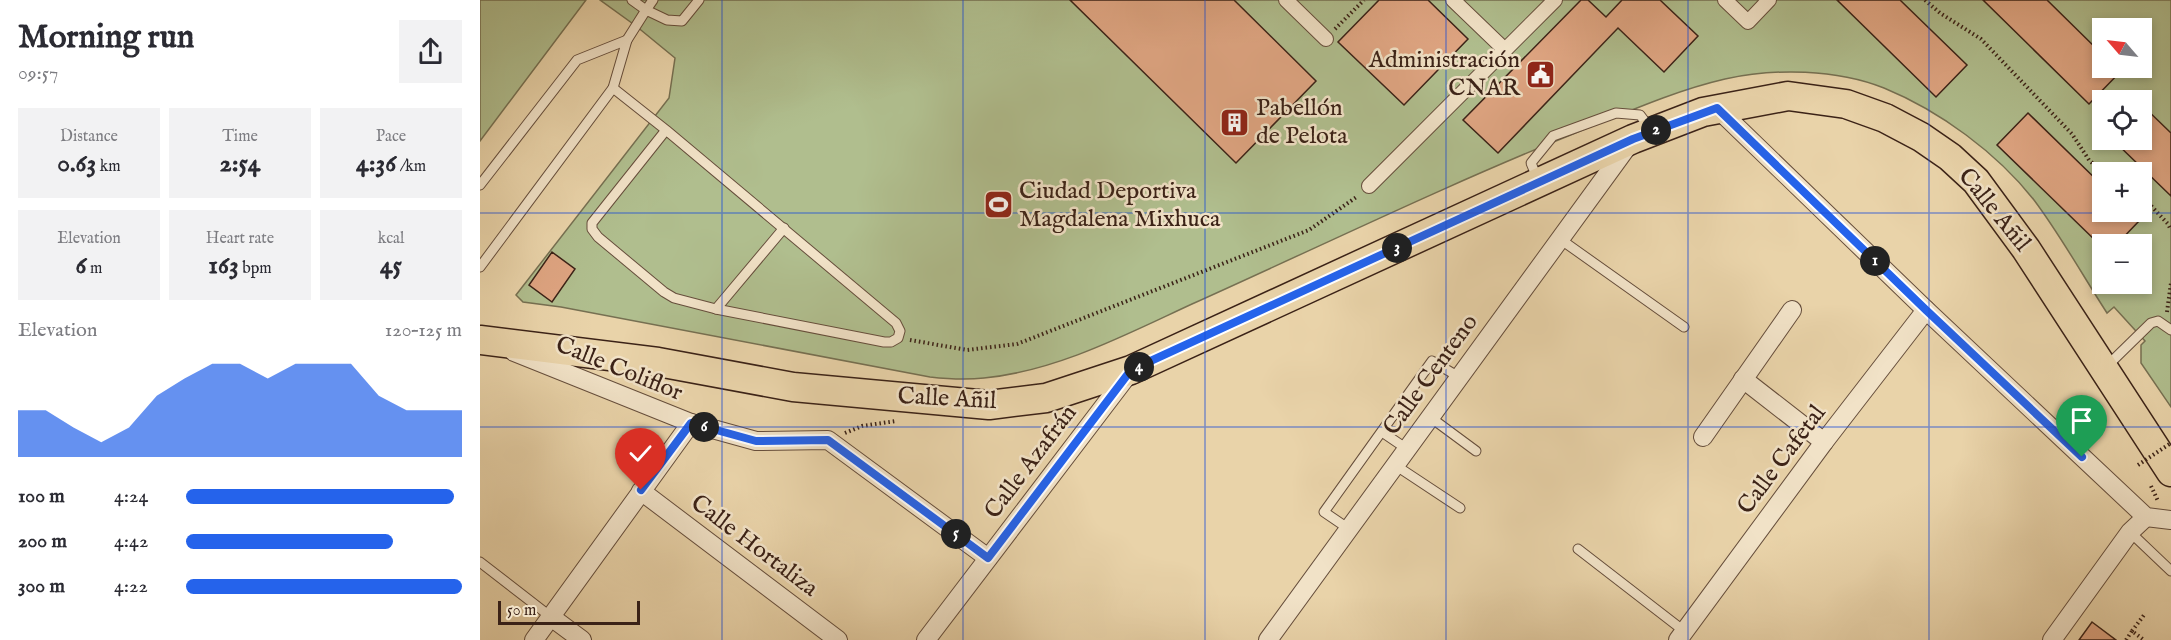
<!DOCTYPE html>
<html lang="en">
<head>
<meta charset="utf-8">
<style>
	body { margin:0; font-family:"IM FELL English",serif; background:#f2f2f3; color:#2b2b33; height:100vh; display:flex; flex-direction:column; font-size:22px; white-space:nowrap }
	* { box-sizing:border-box; margin:0 }
	p { font-size:20px; color:#7c7c81 }
	.icon { flex:none; width:33px; height:33px; fill:none; stroke:currentColor; stroke-width:2; stroke-linecap:round; stroke-linejoin:round }
	.map { position:relative; flex:1; overflow:hidden }
	.sheet { display:flex; flex-direction:column; background:#fff; width:480px }
	.sheet>* { flex:none }
	.needle { width:39px; rotate:298deg }
	.buttons { position:absolute; left:1612px; top:18px; display:grid; gap:12px }
	.buttons a { display:grid; place-items:center; width:60px; height:60px; border-radius:0px; background:#fff; box-shadow:0 3px 9px #0003; font-size:30px }
	.scale { position:absolute; left:18px; bottom:15px; width:142px; box-sizing:border-box; padding-left:6px; border:3px solid #3b2217; border-top:0; font-size:16px; line-height:21px; white-space:nowrap; color:#3b2217; -webkit-text-stroke:4px #f1e2c7; paint-order:stroke }
	.pin { position:absolute; display:grid; place-items:center; width:51px; height:51px; color:#fff; margin:-62px -26px; border-radius:50% 50% 50% 0; rotate:-45deg; box-shadow:0 0 6px #0007 }
	.pin .icon { rotate:45deg }
	.km { position:absolute; width:30px; height:30px; margin:-15px; border-radius:50%; background:#222; color:#fff; font-size:16px; line-height:30px; text-align:center }
	.round { display:grid; place-items:center; flex:none; width:63px; height:63px; border-radius:0px; background:#f2f2f3 }
	.overview { display:flex; align-items:center; justify-content:space-between; height:102px; padding:0 18px }
	h1 { font-size:33px; font-weight:800; line-height:45px }
	.metrics { display:grid; grid-template-columns:repeat(3,1fr); gap:9px; height:102px; padding:6px 18px }
	.metrics div { display:grid; align-content:center; border-radius:0px; background:#f2f2f3; text-align:center }
	.metrics b { font-size:26px; font-weight:800 }
	.metrics small { font-size:16px; font-weight:400 }
	.metrics p { font-size:16px }
	.chart { height:168px; padding:12px 18px }
	.chart p { display:flex; justify-content:space-between }
	.chart svg { width:100%; height:108px; margin-top:6px; fill:#2563eb; opacity:.7 }
	ul { padding:0 18px; list-style:none; font-size:20px }
	li { display:grid; grid-template-columns:96px 72px 1fr; align-items:center; height:45px }
	li i { height:15px; border-radius:8px; background:#2563eb }
	main { display:flex; flex:1; min-height:0 }
	.map>svg:first-child { display:block }
</style>
</head>
<body>
<main>
<section class="sheet">
<div class="overview"><div><h1>Morning run</h1><p>09:57</p></div><a class="round"><svg class="icon" aria-label="share" viewBox="0 0 24 24"><path d="M12 15V3M7 8l5-5 5 5M5 13v7h14v-7"/></svg></a></div>
<div class="metrics">
<div><p>Distance</p><b>0.63<small> km</small></b></div>
<div><p>Time</p><b>2:54</b></div>
<div><p>Pace</p><b>4:36<small> /km</small></b></div>
</div>
<div class="metrics">
<div><p>Elevation</p><b>6<small> m</small></b></div>
<div><p>Heart rate</p><b>163<small> bpm</small></b></div>
<div><p>kcal</p><b>45</b></div>
</div>
<div class="chart"><p><span>Elevation</span>120–125 m</p>
<svg viewBox="0 0 160 44" preserveAspectRatio="none"><path d="M0 44V25L10 25L20 32L30 38L40 32L50 19L60 12L70 6L80 6L90 12L100 6L110 6L120 6L130 19L140 25L150 25L160 25V44z"/></svg>
</div>
<ul>
<li><b>100 m</b>4:24<i style="width:97%"></i></li>
<li><b>200 m</b>4:42<i style="width:75%"></i></li>
<li><b>300 m</b>4:22<i style="width:100%"></i></li>
</ul>
</section>
<div class="map">
<svg width="1691" height="640" viewBox="0 0 1691 640">
	<rect width="100%" height="100%" fill="#e9d3a9"/>
	<filter id="stains"><feTurbulence type="fractalNoise" baseFrequency=".00333" numOctaves="4"/><feColorMatrix values="0 0 0 0 .2 0 0 0 0 .09 0 0 0 0 .02 0 0 0 .5 -.17"/></filter>
	<radialGradient id="worn" r=".72"><stop offset=".6" stop-color="#630" stop-opacity="0"/><stop offset="1" stop-color="#630" stop-opacity=".3"/></radialGradient>
	<!-- pitch -->
	<g fill="#b0be8e" stroke="#767052" stroke-width="1.5" fill-rule="evenodd">
		<polygon points="0,0 106,0 0,141"/>
		<path d="M120,0H1691V407L1661,363V345L1665,341L1634,307L1627,313C1603,276 1581,236 1554,200C1517,153 1460,111 1404,88C1356,69 1295,68 1245,79C1193,91 1143,114 1093,134C964,186 839,247 712,304C647,334 577,371 504,378C486,380 468,379 450,377L81,307L43,302L36,295L189,98L195,58L156,26ZM1623,28H1662V68H1623ZM1623,100H1662V140H1623ZM1623,172H1662V212H1623ZM1623,244H1662V284H1623Z"/>
	</g>
	<!-- building -->
	<g fill="#dfa582" stroke="#3b2217" stroke-width="1.5">
		<polygon points="590,0 754,0 836,81 756,163"/>
		<polygon points="899,0 948,0 988,39 924,105 858,42"/>
		<polygon points="1101,0 1108,0 1126,17 1142,0 1180,0 1218,36 1184,72 1138,28 1018,153 983,120"/>
		<polygon points="1357,0 1420,0 1487,65 1456,97"/>
		<polygon points="1503,0 1567,0 1623,55 1623,68 1644,68 1609,104"/>
		<polygon points="1662,105 1691,133 1691,196 1633,140 1662,140"/>
		<polygon points="1548,113 1623,186 1623,212 1649,212 1659,221 1637,244 1619,244 1517,145"/>
		<polygon points="72,252 95,269 72,302 49,285"/>
		<polygon points="1612,622 1636,640 1599,640"/>
	</g>
	<g fill="none" stroke-linecap="round" stroke-linejoin="round">
		<defs>
			<g id="service">
				<polyline points="152,0 166,10 173,0"/>
				<polyline points="147,40 166,10 187,20 202,21 219,0"/>
				<polyline points="133,88 186,130 416,323 420,331 418,338 411,342 404,342 236,309 194,298 184,292 118,237 112,229 112,223 186,130"/>
				<polyline points="1058,180 1051,163 1073,136 1136,113 1160,115 1169,127"/>
				<polyline points="0,185 97,60 147,40 133,88 0,267"/>
				<polyline points="1080,239 1204,327"/>
				<polyline points="236,309 304,228"/>
				<polyline points="1626,367 1671,323 1678,321 1691,330"/>
				<polyline points="950,417 996,451"/>
				<polyline points="902,432 927,449"/>
				<polyline points="915,465 980,508"/>
				<polyline points="869,529 844,512 952,361 979,377"/>
				<polyline points="1650,532 1691,571"/>
				<polyline points="1098,549 1204,631"/>
				<polyline points="0,562 71,617"/>
			</g>
			<g id="pedestrian">
				<polyline points="806,0 846,39"/>
				<polyline points="973,0 1025,50"/>
				<polyline points="1245,0 1268,22 1289,0"/>
				<polyline points="889,186 1075,0"/>
			</g>
			<g id="minor">
				<polyline points="1237,108 1446,310 1666,517 1691,520"/>
				<polyline points="34,352 211,423 276,441 348,440 508,558"/>
				<polyline points="1263,379 1344,442"/>
				<polyline points="1223,437 1312,310"/>
				<polyline points="161,491 358,640"/>
				<polyline points="71,617 102,640"/>
				<polyline points="54,640 211,423"/>
				<polyline points="446,640 650,372"/>
				<polyline points="788,640 1150,143"/>
				<polyline points="1198,640 1344,442 1446,310"/>
				<polyline points="1572,640 1650,532 1666,517"/>
			</g>
			<polyline id="primary" points="0,340 178,362 313,387 509,405 566,398 651,370 1153,139 1223,112 1308,96 1366,104 1405,118 1441,137 1470,157 1496,181 1546,249 1691,472"/>
		</defs>
		<!-- service casing -->
		<use href="#service" stroke="#664e3c" stroke-width="11"/>
		<!-- pedestrian casing -->
		<use href="#pedestrian" stroke="#664e3c" stroke-width="16"/>
		<!-- minor casing -->
		<use href="#minor" stroke="#664e3c" stroke-width="20"/>
		<!-- primary casing -->
		<use href="#primary" stroke="#3b2217" stroke-width="31"/>
		<!-- path -->
		<g stroke="#3b2217" stroke-width="4" stroke-dasharray="1.5 3" stroke-linecap="butt">
			<polyline points="1445,0 1460,13 1501,39 1592,134 1609,160 1623,173"/>
			<polyline points="855,29 884,0"/>
			<polyline points="1662,196 1688,224 1691,230"/>
			<polyline points="1687,312 1691,283"/>
			<polyline points="430,340 487,350 537,344 829,230 878,196"/>
			<polyline points="365,433 382,426 416,421"/>
			<polyline points="1671,486 1678,501"/>
			<polyline points="1652,631 1664,615"/>
			<polyline points="1646,640 1652,631 1664,640"/>
		</g>
		<!-- service -->
		<use href="#service" stroke="#f1e2c7" stroke-width="9"/>
		<!-- pedestrian -->
		<use href="#pedestrian" stroke="#f1e2c7" stroke-width="14"/>
		<!-- minor -->
		<use href="#minor" stroke="#f1e2c7" stroke-width="18"/>
		<!-- primary -->
		<use href="#primary" stroke="#e9d3a9" stroke-width="28"/>
		<!-- path-bridge -->
		<polyline stroke="#3b2217" stroke-width="4" stroke-dasharray="1.5 3" stroke-linecap="butt" points="1658,465 1691,443"/>
	</g>
	<g fill="none" stroke-linecap="round" stroke-linejoin="round">
		<defs>
			<polyline id="route" points="161,490 211,423 276,441 348,440 508,558 651,370 1153,139 1237,108 1446,310 1602,457"/>
		</defs>
		<!-- route casing -->
		<use href="#route" stroke="#fff" stroke-width="12"/>
		<!-- route -->
		<use href="#route" stroke="#2563eb" stroke-width="8"/>
	</g>
	<!-- grid -->
	<path fill="none" stroke="#1d4ed8" stroke-width="1.5" stroke-opacity="0.55" d="M242,0V640M483,0V640M725,0V640M966,0V640M1208,0V640M1449,0V640M0,213H1691M0,427H1691"/>
	<!-- icons -->
	<defs>
		<symbol id="civic-square" viewBox="-11 -11 22 22"><rect x="-9" y="-9" width="18" height="18" rx="4" fill="#8f2418" stroke="#f1e2c7"/><path d="M-.6-6.5H3V-4.5H.6V-3L4-1V1h2V6H-6V1h2V-1L-.6-3ZM-1.2 2.5V6h2.4V2.5Z" fill="#fff"/></symbol>
		<symbol id="building-square" viewBox="-11 -11 22 22"><rect x="-9" y="-9" width="18" height="18" rx="4" fill="#8f2418" stroke="#f1e2c7"/><path d="M-4-6H4V6H1V3H-1V6H-4ZM-2.5-4.3h1.7v1.8h-1.7ZM.8-4.3h1.7v1.8H.8ZM-2.5-1h1.7V.8h-1.7ZM.8-1h1.7V.8H.8Z" fill="#fff"/></symbol>
		<symbol id="stadium-square" viewBox="-11 -11 22 22"><rect x="-9" y="-9" width="18" height="18" rx="4" fill="#8f2418" stroke="#f1e2c7"/><path d="M0-5a6.5 5 0 1 0 0 10a6.5 5 0 1 0 0-10ZM-3.5-1.8h7v3.6h-7Z" fill="#fff"/></symbol>
	</defs>
	<g fill-rule="evenodd">
		<use href="#civic-square" x="1044" y="58" width="33" height="33"/>
		<use href="#building-square" x="738" y="106" width="33" height="33"/>
		<use href="#stadium-square" x="502" y="188" width="33" height="33"/>
	</g>
	<g text-anchor="middle" dominant-baseline="central" stroke-width="5" stroke-linejoin="round" paint-order="stroke">
		<!-- poi labels -->
		<g font-size="24" fill="#3b2217" stroke="#f1e2c7" text-anchor="start">
			<text x="1040" y="60" text-anchor="end">Administración<tspan x="1040" dy="28">CNAR</tspan></text>
			<text x="776" y="108">Pabellón<tspan x="776" dy="28">de Pelota</tspan></text>
			<text x="539" y="191">Ciudad Deportiva<tspan x="539" dy="28">Magdalena Mixhuca</tspan></text>
		</g>
		<!-- street labels -->
		<g font-size="24" fill="#3b2217" stroke="#f1e2c7">
			<text transform="translate(1514 210) rotate(51)">Calle Añil</text>
			<text transform="translate(139 369) rotate(22)">Calle Coliflor</text>
			<text transform="translate(951 375) rotate(-54)">Calle Centeno</text>
			<text transform="translate(467 399) rotate(3)">Calle Añil</text>
			<text transform="translate(1302 460) rotate(-53)">Calle Cafetal</text>
			<text transform="translate(551 462) rotate(-53)">Calle Azafrán</text>
			<text transform="translate(274 546) rotate(37)">Calle Hortaliza</text>
		</g>
	</g>
	<rect width="100%" height="100%" filter="url(#stains)"/>
	<rect width="100%" height="100%" fill="url(#worn)"/>
</svg>
<div class="buttons">
<a><svg class="needle" viewBox="-14 -14 28 28"><path d="M0-13l5 13h-10z" fill="#e53935"/><path d="M0 13l5-13h-10z" fill="#7c7c81"/></svg></a>
<a><svg class="icon" aria-label="locate" viewBox="0 0 24 24"><circle cx="12" cy="12" r="6"/><path d="M12 2v4M12 18v4M2 12h4M18 12h4"/></svg></a>
<a>+</a>
<a>−</a>
</div>
<div class="scale">50 m</div>
<div class="pin" style="left:1602px;top:457px;background:#1e9e55"><svg class="icon" aria-label="arrive" viewBox="0 0 24 24"><path d="M6 21V4h12l-3 4 3 4H6"/></svg></div>
<div class="pin" style="left:161px;top:490px;background:#d93025"><svg class="icon" aria-label="check" viewBox="0 0 24 24"><path d="M5 12l5 5 9-10"/></svg></div>
<b class="km" style="left:1395px;top:261px">1</b>
<b class="km" style="left:1176px;top:130px">2</b>
<b class="km" style="left:917px;top:248px">3</b>
<b class="km" style="left:659px;top:367px">4</b>
<b class="km" style="left:476px;top:534px">5</b>
<b class="km" style="left:224px;top:427px">6</b>
</div>
</main>
</body>
</html>
